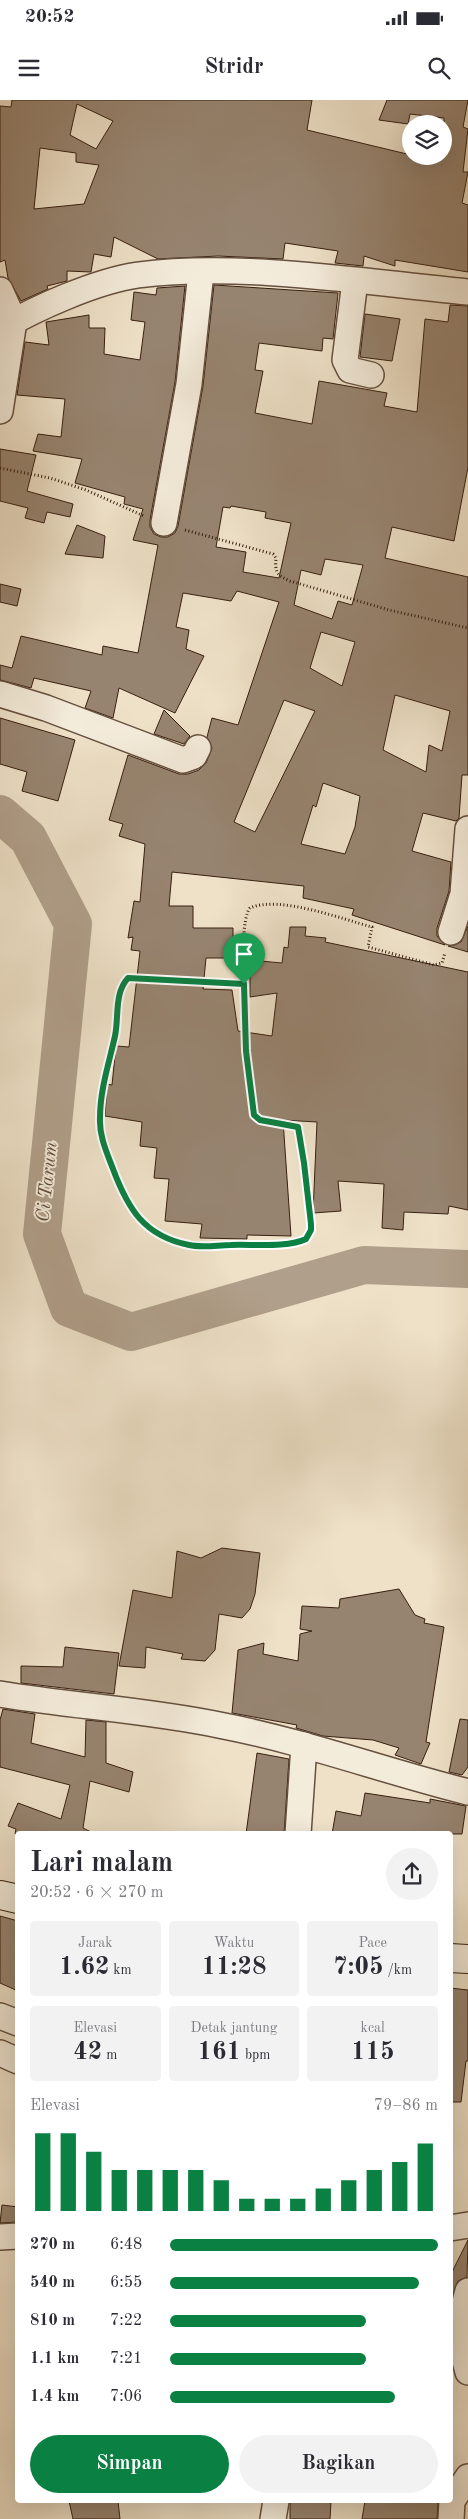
<!DOCTYPE html>
<html lang="id">
<head>
<meta charset="utf-8">
<style>
	body { margin:0; font-family:"Old Standard TT",serif; background:#f2f2f3; color:#2b2b33; height:100vh; display:flex; flex-direction:column; font-size:19px; white-space:nowrap }
	* { box-sizing:border-box; margin:0 }
	p { font-size:16px; color:#7c7c81 }
	.icon { flex:none; width:28px; height:28px; fill:none; stroke:currentColor; stroke-width:2; stroke-linecap:round; stroke-linejoin:round }
	.map { position:relative; flex:1; overflow:hidden }
	.side { position:absolute; left:15px; top:1731px; width:438px; height:672px; display:flex; flex-direction:column; background:#fff; border-radius:5px; box-shadow:0 5px 20px #0002 }
	.side>* { flex:none }
	.fabs { position:absolute; left:402px; top:15px; display:grid; gap:10px }
	.fabs a { display:grid; place-items:center; width:50px; height:50px; border-radius:50%; background:#fff; box-shadow:0 5px 20px #0002; font-size:25px }
	.pin { position:absolute; display:grid; place-items:center; width:42px; height:42px; color:#fff; margin:-51px -21px; border-radius:50% 50% 50% 0; rotate:-45deg; box-shadow:0 0 5px #0007 }
	.pin .icon { rotate:45deg }
	.round { display:grid; place-items:center; flex:none; width:52px; height:52px; border-radius:26px; background:#f2f2f3 }
	.headline { display:flex; align-items:center; justify-content:space-between; height:85px; padding:0 15px }
	h1 { font-size:28px; font-weight:700; line-height:38px }
	.stats { display:grid; grid-template-columns:repeat(3,1fr); gap:8px; height:85px; padding:5px 15px }
	.stats div { display:grid; align-content:center; border-radius:5px; background:#f2f2f3; text-align:center }
	.stats b { font-size:25px; font-weight:700 }
	.stats small { font-size:14px; font-weight:400 }
	.stats p { font-size:14px }
	.chart { height:140px; padding:10px 15px }
	.chart p { display:flex; justify-content:space-between }
	.chart svg { width:100%; height:90px; margin-top:5px; stroke:#0b8043; stroke-width:6 }
	.cta { display:flex; gap:10px; margin-top:auto; padding:10px 15px }
	.cta a { flex:1; height:58px; border-radius:30px; background:#0b8043; color:#fff; font-size:20px; font-weight:700; line-height:58px; text-align:center }
	.cta a+a { background:#f2f2f3; color:#2b2b33 }
	ul { padding:0 15px; list-style:none; font-size:16px }
	li { display:grid; grid-template-columns:80px 60px 1fr; align-items:center; height:38px }
	li i { height:12px; border-radius:6px; background:#0b8043 }
	.status { display:flex; justify-content:space-between; align-items:center; height:35px; padding:0 25px; background:#fff; direction:ltr }
	.status svg { height:14px; fill:currentColor }
	header { display:flex; justify-content:space-between; align-items:center; height:65px; padding:0 15px; background:#fff; font-size:22px; font-weight:700 }
	.map>svg:first-child { display:block }
</style>
</head>
<body>
<div class="status"><b>20:52</b><svg viewBox="0 0 49 12"><path d="M0 12V9h3v3zM5 12V6h3v6zM10 12V3h3v9zM15 12V0h3v12zM26 1h20v11H26zM47 4h2v5h-2z"/></svg></div>
<header><svg class="icon" aria-label="menu" viewBox="0 0 24 24"><path d="M4 6h16M4 12h16M4 18h16"/></svg>Stridr<svg class="icon" aria-label="search" viewBox="0 0 24 24"><circle cx="10" cy="10" r="6"/><path d="M15 15l6 6"/></svg></header>
<div class="map">
<svg width="468" height="2419" viewBox="0 0 468 2419">
	<rect width="100%" height="100%" fill="#eee1c8"/>
	<filter id="stains"><feTurbulence type="fractalNoise" baseFrequency=".004" numOctaves="4"/><feColorMatrix values="0 0 0 0 .2 0 0 0 0 .09 0 0 0 0 .02 0 0 0 .5 -.17"/></filter>
	<radialGradient id="worn" r=".72"><stop offset=".6" stop-color="#630" stop-opacity="0"/><stop offset="1" stop-color="#630" stop-opacity=".3"/></radialGradient>
	<g fill="none" stroke-linecap="round" stroke-linejoin="round">
		<!-- river -->
		<polyline stroke="#b09f8a" stroke-width="38" points="0,714 28,738 73,824 42,1134 69,1208 131,1232 364,1165 468,1169"/>
	</g>
	<!-- building -->
	<g fill="#978470" stroke="#381f11" fill-rule="evenodd">
		<path d="M12,0H312L307,30L436,61L437,56H444V18L410,14L408,24L379,20L387,0H468L463,27L468,29L463,72H468L462,103L468,105V172L395,160V166L364,156L363,166L335,163L338,151L285,143L283,159L218,156L158,159L114,137L111,157L94,154L91,172L67,171V181L47,186L48,189L21,201L8,178L5,160L0,162V6L11,7ZM77,4L113,21L96,49L70,35ZM40,48L76,53V62L99,65L84,104L34,109Z"/>
		<path d="M214,185L338,193L333,239L323,238L322,251L259,243L255,270L263,271L255,313L312,324L319,281L387,293L384,306L417,312L425,219L448,222L450,205L468,206V367L454,441L392,427L385,458L468,477V675H462L459,718L456,721L423,713L412,751L451,762L449,791L437,828V836L445,845L352,815L354,809L303,798L304,786L172,772L169,806H193V828H233V858H206L203,889L232,890L238,931L272,936L277,893L250,897V860L282,863L284,847L288,848L290,827H306L305,836L326,838L325,842L468,872V1110L449,1106L448,1114L404,1112L403,1130L382,1128L384,1084L338,1081L341,1111L313,1113L317,1022L283,1020L291,1136L247,1135V1139L200,1138L202,1124L165,1121L169,1079L154,1078L157,1048L140,1046L142,1022L105,1016L107,984L112,985L116,946L129,947L140,851L131,850L133,837L128,838L134,801L140,802L145,744L119,736L123,724L109,720L128,655L179,674H188L199,670L206,663L212,648L207,637L212,618L238,625L279,502L237,491L231,501L183,493L176,527L189,530L186,549L204,556L175,613L119,588L113,618L85,608L91,591L34,578L31,588L0,580V565L12,568L21,536L102,555L103,546L138,553L158,445L133,440L143,409L124,404L125,397L75,383L82,359L33,351L38,334L61,337L65,299L17,295L25,242L49,245L46,222L89,215V228H105L104,254L140,260L145,222L131,220L134,192L156,195L157,188L185,186L175,282L150,420V427L154,434L161,437H168L175,433L178,426L203,286ZM231,406L266,412L265,418L291,423L279,478L243,472L246,452L216,447L223,407L230,408ZM325,459L363,465L352,505L338,501L332,519L294,505L301,470L321,475ZM321,532L355,542L342,586L310,568ZM395,595L450,611L442,651L429,645L426,672L383,650ZM284,600L315,611L255,732L234,722ZM323,683L360,696L355,727L345,754L301,744L313,705L316,707Z"/>
		<polygon points="365,214 400,219 392,261 360,257"/>
		<polygon points="0,349 36,355 27,391 73,404 70,417 47,412 44,423 25,418 28,408 0,401"/>
		<polygon points="77,425 105,436 103,458 65,454"/>
		<polygon points="0,484 21,489 17,506 0,502"/>
		<polygon points="164,610 190,636 184,644 154,634"/>
		<polygon points="0,618 75,640 58,701 22,691 27,672 0,664"/>
		<polygon points="468,826 468,852 448,846 461,842"/>
		<polygon points="222,1448 260,1453 255,1494 250,1509 242,1518 219,1514 215,1550 205,1561 181,1559 183,1554 146,1547 145,1568 119,1566 133,1490 172,1498 177,1451 201,1458"/>
		<polygon points="399,1489 415,1515 425,1519 424,1523 444,1527 426,1642 430,1643 421,1664 395,1655 399,1648 373,1640 323,1636 296,1628 297,1625 232,1613 238,1550 264,1543 263,1554 298,1561 300,1534 312,1531 300,1529 302,1506 339,1508 340,1499"/>
		<polygon points="65,1547 119,1553 114,1594 21,1583 21,1566 63,1567"/>
		<polygon points="3,1609 35,1614 31,1643 85,1657 86,1620 106,1622 106,1663 133,1672 129,1692 90,1681 83,1728 95,1734 15,1734 16,1729 8,1726 18,1703 61,1719 70,1685 0,1667 0,1620"/>
		<polygon points="460,1619 468,1620 468,1667 462,1675 449,1672"/>
		<polygon points="257,1653 289,1659 284,1734 246,1734"/>
		<polygon points="365,1693 430,1703 430,1699 466,1706 462,1734 332,1734 336,1711 361,1716"/>
		<polygon points="0,1816 18,1821 18,1891 0,1883"/>
		<polygon points="450,1888 468,1890 468,1961 466,1961 461,2002 450,2002"/>
		<polygon points="2,2105 18,2107 17,2122 0,2123"/>
		<polygon points="468,2140 467,2177 458,2181 450,2203 450,2176"/>
		<polygon points="69,2401 118,2401 120,2419 73,2419"/>
		<polygon points="290,2401 331,2401 330,2419 290,2419"/>
		<polygon points="365,2401 438,2401 437,2419 362,2419"/>
	</g>
	<g fill="none" stroke-linecap="round" stroke-linejoin="round">
		<defs>
			<g id="street">
				<polyline points="355,181 345,260 350,270 371,275"/>
				<polyline points="0,190 14,221 0,311"/>
				<path d="M0,229C36,208 96,181 138,175C241,162 364,182 468,192"/>
				<polyline points="164,423 189,284 201,172"/>
				<polyline points="0,594 46,608 183,660 194,656 198,648"/>
				<polyline points="451,832 463,794 468,729"/>
				<path d="M0,1594C72,1606 147,1610 219,1625C303,1641 384,1671 468,1692"/>
				<polyline points="298,1734 304,1645"/>
				<polyline points="0,1916 18,1923"/>
				<polyline points="0,1953 18,1961"/>
				<polyline points="450,2128 468,2125"/>
				<polyline points="0,2137 18,2136"/>
				<path d="M468,2191C459,2220 459,2242 468,2272"/>
				<polyline points="273,2419 276,2401"/>
				<polyline points="451,2419 452,2401 468,2377"/>
			</g>
			<g id="secondary">
				<polyline points="0,1795 18,1799"/>
				<polyline points="450,1858 468,1859"/>
			</g>
		</defs>
		<!-- street casing -->
		<use href="#street" stroke="#66503f" stroke-width="28"/>
		<!-- secondary casing -->
		<use href="#secondary" stroke="#381f11" stroke-width="30"/>
		<!-- path -->
		<g stroke="#381f11" stroke-width="3" stroke-dasharray="1 2.5" stroke-linecap="butt">
			<polyline points="0,368 50,378 86,390 144,416"/>
			<path d="M185,430L273,454L276,458C275,471 276,475 290,481L389,510L468,528"/>
			<path d="M244,884L127,878L120,889L116,932L101,999L100,1021L102,1039L122,1093L135,1116L151,1130L167,1138L190,1146L301,1141L306,1139L311,1130L304,1063L297,1027L260,1020L254,1015C250,984 234,827 250,808C279,795 342,819 372,827L368,847L434,865L442,863L445,853"/>
		</g>
		<!-- street -->
		<use href="#street" stroke="#f4ecdb" stroke-width="25"/>
		<!-- secondary -->
		<use href="#secondary" stroke="#f4ecdb" stroke-width="28"/>
	</g>
	<g fill="none" stroke-linecap="round" stroke-linejoin="round">
		<defs>
			<path id="route" d="M128,878L244,884L246,951L254,1015L260,1020L298,1027L304,1063L311,1124V1130L306,1139C288,1148 251,1144 231,1145C218,1145 202,1148 189,1145C144,1136 128,1109 113,1069C107,1053 99,1036 100,1018C100,990 109,963 115,936C119,917 114,893 128,878Z"/>
		</defs>
		<!-- route casing -->
		<use href="#route" stroke="#fff" stroke-width="10"/>
		<!-- route -->
		<use href="#route" stroke="#0b8043" stroke-width="6"/>
	</g>
	<g text-anchor="middle" dominant-baseline="central" stroke-width="4" stroke-linejoin="round" paint-order="stroke">
		<!-- water labels -->
		<g font-size="19" font-style="italic" fill="#624c3b" stroke="#f4ecdb">
			<text transform="translate(48 1082) rotate(-84)">Ci Tarum</text>
		</g>
	</g>
	<rect width="100%" height="100%" filter="url(#stains)"/>
	<rect width="100%" height="100%" fill="url(#worn)"/>
</svg>
<div class="fabs">
<a><svg class="icon" aria-label="layers" viewBox="0 0 24 24"><path d="M12 4l9 5-9 5-9-5zM3 14l9 5 9-5"/></svg></a>
</div>
<div class="pin" style="left:244px;top:884px;background:#1e9e55"><svg class="icon" aria-label="arrive" viewBox="0 0 24 24"><path d="M6 21V4h12l-3 4 3 4H6"/></svg></div>
<section class="side">
<div class="headline"><div><h1>Lari malam</h1><p>20:52 · 6 × 270 m</p></div><a class="round"><svg class="icon" aria-label="share" viewBox="0 0 24 24"><path d="M12 15V3M7 8l5-5 5 5M5 13v7h14v-7"/></svg></a></div>
<div class="stats">
<div><p>Jarak</p><b>1.62<small> km</small></b></div>
<div><p>Waktu</p><b>11:28</b></div>
<div><p>Pace</p><b>7:05<small> /km</small></b></div>
</div>
<div class="stats">
<div><p>Elevasi</p><b>42<small> m</small></b></div>
<div><p>Detak jantung</p><b>161<small> bpm</small></b></div>
<div><p>kcal</p><b>115</b></div>
</div>
<div class="chart"><p><span>Elevasi</span>79–86 m</p>
<svg viewBox="0 0 160 44" preserveAspectRatio="none"><path d="M5 44V6M15 44V6M25 44V15M35 44V24M45 44V24M55 44V24M65 44V24M75 44V29M85 44V38M95 44V38M105 44V38M115 44V33M125 44V29M135 44V24M145 44V20M155 44V11"/></svg>
</div>
<ul>
<li><b>270 m</b>6:48<i style="width:100%"></i></li>
<li><b>540 m</b>6:55<i style="width:93%"></i></li>
<li><b>810 m</b>7:22<i style="width:73%"></i></li>
<li><b>1.1 km</b>7:21<i style="width:73%"></i></li>
<li><b>1.4 km</b>7:06<i style="width:84%"></i></li>
</ul>
<div class="cta"><a>Simpan</a><a>Bagikan</a></div>
</section>
</div>
</body>
</html>
